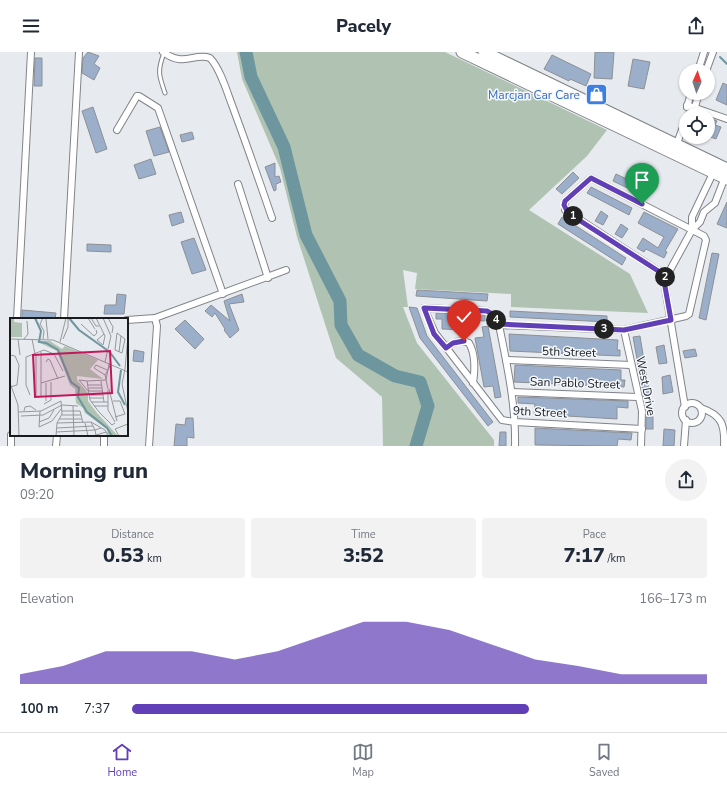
<!DOCTYPE html>
<html lang="en">
<head>
<meta charset="utf-8">
<style>
	body { margin:0; font-family:"Nunito Sans",sans-serif; background:#f2f2f3; color:#1f2937; height:100vh; display:flex; flex-direction:column; font-size:15px; white-space:nowrap }
	* { box-sizing:border-box; margin:0 }
	p { font-size:13px; color:#747a83 }
	.icon { flex:none; width:22px; height:22px; fill:none; stroke:currentColor; stroke-width:2; stroke-linecap:round; stroke-linejoin:round }
	.map { position:relative; height:394px; overflow:hidden }
	.drawer { display:flex; flex-direction:column; background:#fff; flex:1 }
	.drawer>* { flex:none }
	.needle { width:26px; rotate:3deg }
	.buttons { position:absolute; left:679px; top:12px; display:grid; gap:8px }
	.buttons a { display:grid; place-items:center; width:36px; height:36px; border-radius:50%; background:#fff; box-shadow:0 1px 3px #0004; font-size:20px }
	.pin { position:absolute; display:grid; place-items:center; width:34px; height:34px; color:#fff; margin:-41px -17px; border-radius:50% 50% 50% 0; rotate:-45deg; box-shadow:0 0 4px #0007 }
	.pin .icon { rotate:45deg }
	.km { position:absolute; width:20px; height:20px; margin:-10px; border-radius:50%; background:#222; color:#fff; font-size:11px; line-height:20px; text-align:center }
	.round { display:grid; place-items:center; flex:none; width:42px; height:42px; border-radius:21px; background:#f2f2f3 }
	.overview { display:flex; align-items:center; justify-content:space-between; height:68px; padding:0 20px }
	h1 { font-size:22px; font-weight:800; line-height:30px }
	.metrics { display:grid; grid-template-columns:repeat(3,1fr); gap:6px; height:68px; padding:4px 20px }
	.metrics div { display:grid; align-content:center; border-radius:4px; background:#f2f2f3; text-align:center }
	.metrics b { font-size:20px; font-weight:800 }
	.metrics small { font-size:11px; font-weight:400 }
	.metrics p { font-size:11px }
	.chart { height:112px; padding:8px 20px }
	.chart p { display:flex; justify-content:space-between }
	.chart svg { width:100%; height:72px; margin-top:4px; fill:#603fb7; opacity:.7 }
	ul { padding:0 20px; list-style:none; font-size:13px }
	li { display:grid; grid-template-columns:64px 48px 1fr; align-items:center; height:30px }
	li i { height:10px; border-radius:5px; background:#603fb7 }
	header { display:flex; justify-content:space-between; align-items:center; height:52px; padding:0 20px; background:#fff; font-size:18px; font-weight:800 }
	.tab-bar { display:flex; justify-content:space-around; align-items:center; height:56px; border-top:1px solid #e0e1e3; background:#fff; font-size:11px; color:#747a83 }
	.tab-bar a { display:grid; justify-items:center; gap:2px }
	.tab-bar .active { color:#603fb7 }
	.map>svg:first-child { display:block }
</style>
</head>
<body>
<header><svg class="icon" aria-label="menu" viewBox="0 0 24 24"><path d="M4 6h16M4 12h16M4 18h16"/></svg>Pacely<svg class="icon" aria-label="share" viewBox="0 0 24 24"><path d="M12 15V3M7 8l5-5 5 5M5 13v7h14v-7"/></svg></header>
<div class="map">
<svg width="727" height="394" viewBox="0 0 727 394">
	<rect width="100%" height="100%" fill="#e7ebf0"/>
	<!-- green -->
	<polygon fill="#b0c3b2" points="237,0 445,0 607,78 587,104 529,158 630,222 648,261 511,255 511,242 415,237 417,221 403,218 408,255 403,255 417,291 494,388 494,394 383,394 382,345 336,306 297,185 280,116 242,27"/>
	<g fill="none" stroke-linecap="round" stroke-linejoin="round">
		<!-- stream -->
		<polyline stroke="#6e969e" stroke-width="2" points="720,5 727,12"/>
		<!-- river -->
		<polyline stroke="#6e969e" stroke-width="13" points="246,0 251,25 284,95 306,183 340,249 341,273 358,303 395,324 420,330 428,354 416,394"/>
	</g>
	<!-- building -->
	<g fill="#9bafca" stroke="#8d9095">
		<polygon points="88,0 99,4 94,12 100,16 94,28 82,21 83,6"/>
		<polygon points="595,0 614,0 612,27 594,26"/>
		<polygon points="552,3 591,22 586,34 570,27 569,29 544,17"/>
		<polygon points="35,6 42,6 42,34 34,34"/>
		<polygon points="633,7 650,10 644,37 628,34"/>
		<polygon points="723,31 727,33 727,53 716,48"/>
		<polygon points="93,55 107,97 96,101 82,59"/>
		<polygon points="708,65 717,69 715,73 721,75 716,87 708,84"/>
		<polygon points="160,75 169,100 154,104 146,79"/>
		<polygon points="192,80 194,87 182,90 180,83"/>
		<polygon points="151,107 156,122 139,127 134,113"/>
		<polygon points="275,111 275,125 279,124 281,130 276,132 276,138 274,139 265,115"/>
		<polygon points="573,120 579,126 562,142 556,137"/>
		<polygon points="616,122 650,138 646,145 613,129"/>
		<polygon points="591,135 632,156 629,163 587,141"/>
		<polygon points="727,150 727,176 717,172"/>
		<polygon points="601,159 608,164 603,173 595,169"/>
		<polygon points="181,160 184,170 172,174 169,163"/>
		<polygon points="644,160 678,177 665,199 667,200 664,206 646,197 644,200 637,196 643,186 658,196 664,185 638,171"/>
		<polygon points="562,165 626,206 622,213 558,172"/>
		<polygon points="621,172 628,177 622,186 615,182"/>
		<polygon points="194,186 206,218 192,222 181,190"/>
		<polygon points="87,192 111,193 111,200 87,199"/>
		<polygon points="712,201 719,202 706,268 699,266"/>
		<polygon points="417,238 488,242 487,249 416,244"/>
		<polygon points="117,242 126,243 124,262 104,262 105,253 116,253"/>
		<polygon points="242,242 244,250 229,252 239,278 230,286 224,278 225,277 215,261 212,265 205,259 211,253 230,269 224,249"/>
		<polygon points="409,255 417,256 427,284 493,370 488,374 420,286"/>
		<polygon points="22,258 56,261 55,267 22,266"/>
		<polygon points="510,259 607,264 607,270 510,265"/>
		<polygon points="436,261 485,263 485,269 465,268 465,278 442,277 442,267 436,267"/>
		<polygon points="185,268 204,287 195,297 175,277"/>
		<polygon points="488,274 501,345 495,346 493,334 484,335 475,286 484,285 482,275"/>
		<polygon points="509,282 618,288 617,298 620,298 620,304 510,299"/>
		<polygon points="640,284 650,345 644,346 633,285"/>
		<polygon points="664,293 667,311 659,312 656,295"/>
		<polygon points="695,297 697,304 685,306 683,299"/>
		<polygon points="134,298 144,300 143,310 133,309"/>
		<polygon points="515,313 621,318 621,328 625,328 624,335 514,330"/>
		<polygon points="670,323 673,340 663,342 662,325"/>
		<polygon points="518,345 628,349 628,356 617,355 617,367 534,362 535,352 518,351"/>
		<rect x="646" y="365" width="7" height="12"/>
		<polygon points="186,366 193,366 194,386 187,385 187,394 174,394 176,372 185,373"/>
		<polygon points="535,376 632,381 631,388 618,387 617,394 535,393"/>
		<polygon points="664,377 675,378 674,394 663,394"/>
		<polygon points="500,380 506,380 506,394 499,394"/>
	</g>
	<g fill="none" stroke-linecap="round" stroke-linejoin="round">
		<defs>
			<path id="service" d="M164,1C157,19 159,24 165,41"/>
			<g id="minor">
				<path d="M163,0C185,16 194,0 210,6C220,16 227,40 232,53C246,91 259,128 272,166"/>
				<polyline points="698,19 704,0"/>
				<polyline points="706,19 713,0"/>
				<polyline points="687,53 727,67"/>
				<polyline points="687,55 691,41"/>
				<polyline points="688,63 695,55 699,41"/>
				<polyline points="117,78 137,44 139,44 158,56 223,242"/>
				<polyline points="676,94 686,67"/>
				<polyline points="238,132 268,226"/>
				<polyline points="692,178 692,165 714,119"/>
				<polyline points="17,267 31,0"/>
				<polyline points="64,267 79,0"/>
				<polyline points="127,268 155,266 286,218"/>
				<polyline points="499,273 624,278 686,264 689,262 706,188 704,184 591,126 565,149 565,158 666,224"/>
				<polyline points="624,278 642,359 641,394"/>
				<path d="M446,296C453,290 460,287 469,291C476,303 475,318 473,331"/>
				<polyline points="506,308 631,313"/>
				<polyline points="512,340 637,345"/>
				<circle cx="692" cy="361" r="10"/>
				<polyline points="685,355 664,229 692,178 700,170 704,160 715,151 725,125"/>
				<path d="M701,356C722,363 725,373 724,394"/>
				<polyline points="11,394 11,383"/>
				<polyline points="56,394 57,383"/>
				<polyline points="104,394 104,383"/>
				<polyline points="149,394 157,274 155,266"/>
				<path d="M515,394C516,353 507,313 499,273L492,262L487,259L424,256L435,281L502,368L515,370L642,377"/>
				<polyline points="684,394 686,368"/>
			</g>
			<g id="trunk">
				<polyline points="462,0 727,127"/>
				<polyline points="484,0 727,117"/>
			</g>
		</defs>
		<!-- service casing -->
		<use href="#service" stroke="#808489" stroke-width="5"/>
		<!-- minor casing -->
		<use href="#minor" stroke="#808489" stroke-width="8"/>
		<!-- trunk casing -->
		<use href="#trunk" stroke="#808489" stroke-width="13"/>
		<!-- service -->
		<use href="#service" stroke="#fff" stroke-width="3"/>
		<!-- minor -->
		<use href="#minor" stroke="#fff" stroke-width="6"/>
		<!-- trunk -->
		<use href="#trunk" stroke="#fff" stroke-width="11"/>
	</g>
	<g fill="none" stroke-linecap="round" stroke-linejoin="round">
		<defs>
			<polyline id="route" points="464,289 453,291 446,296 434,282 424,256 487,259 492,262 499,272 624,278 671,268 664,229 666,224 568,161 564,153 565,149 591,126 642,152"/>
		</defs>
		<!-- route casing -->
		<use href="#route" stroke="#fff" stroke-width="8"/>
		<!-- route -->
		<use href="#route" stroke="#603fb7" stroke-width="5"/>
	</g>
	<!-- icons -->
	<defs>
		<symbol id="shop-square" viewBox="-11 -11 22 22"><rect x="-9" y="-9" width="18" height="18" rx="4" fill="#3f7fe0" stroke="#f4f8fd"/><path d="M-5-2.5h2.3a2.7 3.5 0 0 1 5.4 0H5L5.5 6h-11ZM-1.5-2.5h3a1.5 2.3 0 0 0-3 0Z" fill="#fff"/></symbol>
	</defs>
	<g fill-rule="evenodd">
		<use href="#shop-square" x="584" y="30" width="25" height="25"/>
	</g>
	<g text-anchor="middle" dominant-baseline="central" stroke-width="3" stroke-linejoin="round" paint-order="stroke">
		<!-- shop labels -->
		<g font-size="12" fill="#366cbe" stroke="#f4f8fd" text-anchor="end">
			<text x="580" y="43">Marcjan Car Care</text>
		</g>
		<!-- street labels -->
		<g font-size="12" fill="#191b1c" stroke="#f4f8fd">
			<text transform="translate(569 300) rotate(2)">5th Street</text>
			<text transform="translate(575 331) rotate(2)">San Pablo Street</text>
			<text transform="translate(646 334) rotate(79)">West Drive</text>
			<text transform="translate(540 360) rotate(3)">9th Street</text>
		</g>
	</g>
	<!-- overview -->
	<g transform="translate(10 266)">
		<rect width="118" height="118" fill="#e7ebf0"/>
		<path d="M0,0H4V4L12,5V19H0ZM26,23H40L52,31L55,28L88,42L80,51L93,61L67,58V62L78,75V83L87,95L108,118H96L98,112L75,95L73,90L66,85L65,71L60,67L47,33Z" fill="#b0c3b2"/>
		<path fill="none" stroke="#6e969e" stroke-width="2" d="M25,0L31,13L29,24L36,25L48,32L61,64L69,70L68,79L77,94L97,110L102,118M59,0L69,12L97,32M99,33L110,48M111,52L108,74L115,87"/>
		<path fill="none" stroke="#95989b" stroke-width="1" d="M78,0L85,11M81,0L86,8H89M86,0L95,18L93,27L87,22L94,16M93,0L101,18L95,44M98,0L103,9L102,15M36,1L38,21M71,6L84,18L87,15L86,12M107,15L115,21L112,35L105,32ZM0,21L43,22L118,54M8,21L10,37M14,21L18,16L17,3M22,21L25,36M33,21L34,13L30,6L33,0M53,21L58,9V0M50,24L56,0M109,34L111,18M26,36V79M0,37L5,38L9,47L7,67L0,69M36,44L38,41L40,42L48,61M115,51L118,18M115,51L112,66L118,94M95,57L84,50L86,47L97,52M69,62L77,63L80,82L89,94L102,107L105,105M69,62L78,73H93M96,62L99,46M77,63L96,62M91,63L94,84M0,65L8,87L9,118M31,65L55,58M36,65V83M78,67H91M79,70H92M98,71L95,57L101,46M99,71L107,103M98,72V92L105,104M20,77L16,67V39L34,32L44,36L53,53M80,77H93M31,79V34M80,80H93M103,83H110L115,96L105,99M81,84H98M34,86L41,82V64M63,88L64,118M84,88H98M14,93L15,89L20,88L26,92M30,93L29,109L42,103L51,91M52,93H70L73,105M8,94L31,93L51,83L52,96L47,105L46,118M52,97H71M11,98L33,97L52,87L68,88M49,101H72M29,104L39,100L44,92M81,104L95,112L97,116M81,104L85,112L91,110M47,105L81,104M75,105L78,118M47,110L83,108M46,114L85,112L86,117M83,118L96,114M109,118L105,111L118,106"/>
		<path fill="#c2185b" fill-opacity="0.15" stroke="#c2185b" stroke-width="2" d="M100,33L102,75L25,79L23,37Z"/>
		<rect width="118" height="118" fill="none" stroke="#191b1c" stroke-width="2"/>
	</g>
</svg>
<div class="buttons">
<a><svg class="needle" viewBox="-14 -14 28 28"><path d="M0-13l5 13h-10z" fill="#e53935"/><path d="M0 13l5-13h-10z" fill="#747a83"/></svg></a>
<a><svg class="icon" aria-label="locate" viewBox="0 0 24 24"><circle cx="12" cy="12" r="6"/><path d="M12 2v4M12 18v4M2 12h4M18 12h4"/></svg></a>
</div>
<div class="pin" style="left:642px;top:152px;background:#1e9e55"><svg class="icon" aria-label="arrive" viewBox="0 0 24 24"><path d="M6 21V4h12l-3 4 3 4H6"/></svg></div>
<div class="pin" style="left:464px;top:289px;background:#d93025"><svg class="icon" aria-label="check" viewBox="0 0 24 24"><path d="M5 12l5 5 9-10"/></svg></div>
<b class="km" style="left:573px;top:164px">1</b>
<b class="km" style="left:665px;top:225px">2</b>
<b class="km" style="left:604px;top:277px">3</b>
<b class="km" style="left:496px;top:268px">4</b>
</div>
<section class="drawer">
<div class="overview"><div><h1>Morning run</h1><p>09:20</p></div><a class="round"><svg class="icon" aria-label="share" viewBox="0 0 24 24"><path d="M12 15V3M7 8l5-5 5 5M5 13v7h14v-7"/></svg></a></div>
<div class="metrics">
<div><p>Distance</p><b>0.53<small> km</small></b></div>
<div><p>Time</p><b>3:52</b></div>
<div><p>Pace</p><b>7:17<small> /km</small></b></div>
</div>
<div class="chart"><p><span>Elevation</span>166–173 m</p>
<svg viewBox="0 0 160 44" preserveAspectRatio="none"><path d="M0 44V38L10 33L20 24L30 24L40 24L50 29L60 24L70 15L80 6L90 6L100 11L110 20L120 29L130 33L140 38L150 38L160 38V44z"/></svg>
</div>
<ul>
<li><b>100 m</b>7:37<i style="width:69%"></i></li>
</ul>
</section>
<nav class="tab-bar">
<a class="active"><svg class="icon" aria-label="home" viewBox="0 0 24 24"><path d="M3 11l9-7 9 7M6 9v11h12V9"/></svg>Home</a>
<a><svg class="icon" aria-label="map" viewBox="0 0 24 24"><path d="M3 6l6-2 6 2 6-2v14l-6 2-6-2-6 2zM9 4v14M15 6v14"/></svg>Map</a>
<a><svg class="icon" aria-label="saved" viewBox="0 0 24 24"><path d="M7 4h10v16l-5-4-5 4z"/></svg>Saved</a>
</nav>
</body>
</html>
